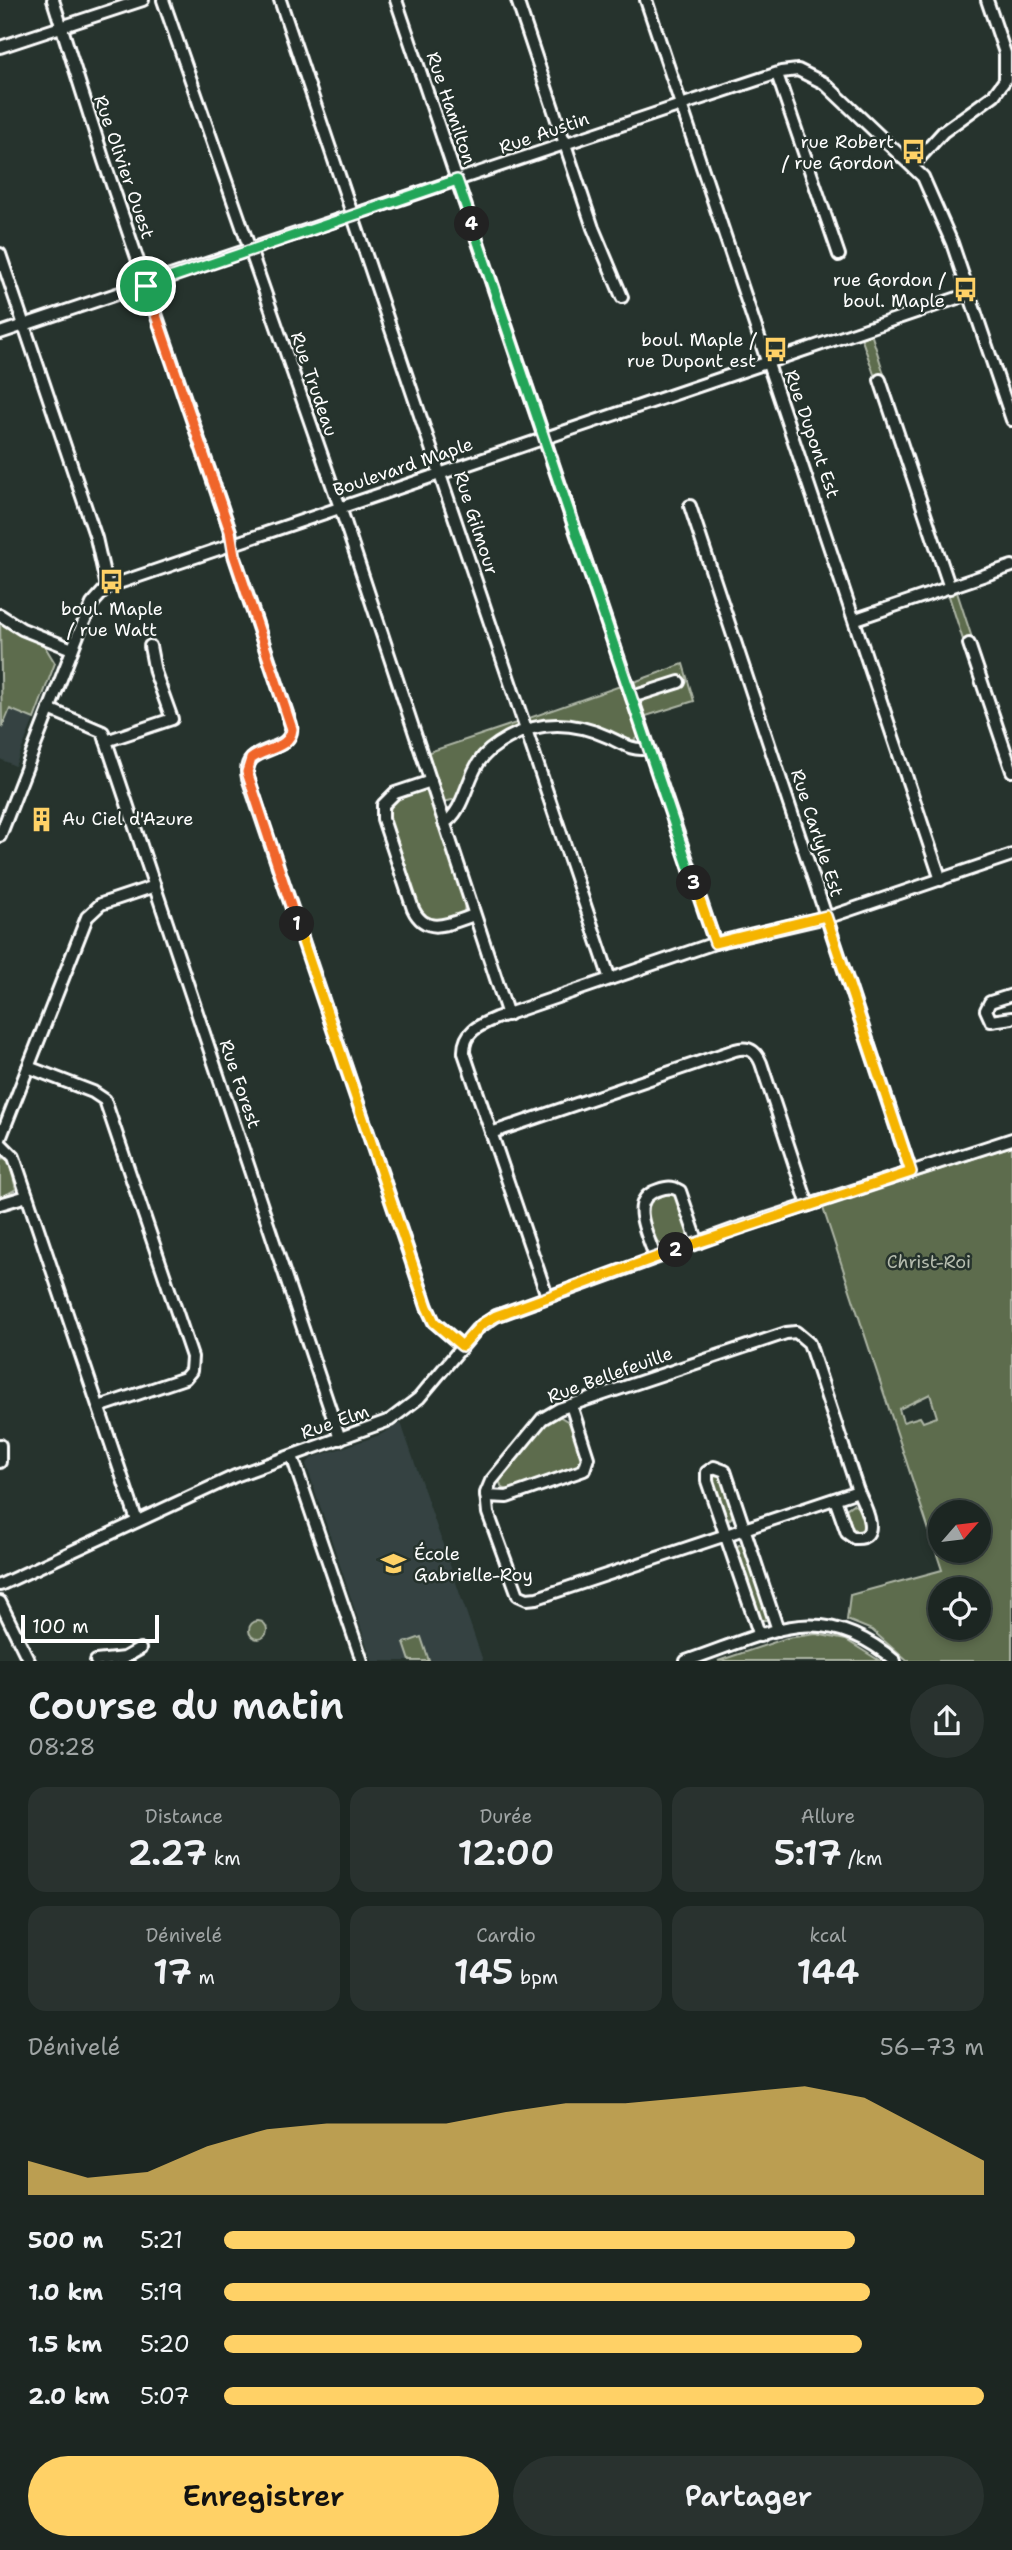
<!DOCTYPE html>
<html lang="fr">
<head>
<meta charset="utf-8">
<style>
	body { margin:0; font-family:"Shantell Sans",sans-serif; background:#29322f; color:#f1f3f6; height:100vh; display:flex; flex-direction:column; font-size:26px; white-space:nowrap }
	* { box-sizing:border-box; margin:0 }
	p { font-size:23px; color:#a0a5a5 }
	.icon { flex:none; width:38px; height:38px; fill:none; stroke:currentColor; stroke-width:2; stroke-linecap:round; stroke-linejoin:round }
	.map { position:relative; height:1661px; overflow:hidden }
	.details { display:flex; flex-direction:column; background:#1c2622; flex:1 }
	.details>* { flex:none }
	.needle { width:46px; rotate:62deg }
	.buttons { position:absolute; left:928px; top:1500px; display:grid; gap:14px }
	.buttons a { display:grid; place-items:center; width:63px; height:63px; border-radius:50%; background:#1c2622; box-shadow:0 4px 10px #0003,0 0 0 2px #3a4340; font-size:35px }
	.scale { position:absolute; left:21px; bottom:18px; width:138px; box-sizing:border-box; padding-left:7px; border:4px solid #fff; border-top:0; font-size:19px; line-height:24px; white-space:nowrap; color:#fff; -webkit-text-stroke:5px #26332d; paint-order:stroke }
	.pin { position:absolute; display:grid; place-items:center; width:60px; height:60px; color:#fff; margin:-30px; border:4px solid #fff; border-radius:50%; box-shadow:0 2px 7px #0007 }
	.km { position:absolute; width:35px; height:35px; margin:-18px; border-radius:50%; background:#222; color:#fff; font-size:19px; line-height:35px; text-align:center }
	.round { display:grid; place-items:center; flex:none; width:74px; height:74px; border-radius:37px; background:#29322f }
	.summary { display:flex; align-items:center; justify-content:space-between; height:119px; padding:0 28px }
	h1 { font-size:38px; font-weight:600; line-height:52px }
	.stats { display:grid; grid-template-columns:repeat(3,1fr); gap:10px; height:119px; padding:7px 28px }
	.stats div { display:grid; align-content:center; border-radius:18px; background:#29322f; text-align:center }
	.stats b { font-size:35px; font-weight:600 }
	.stats small { font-size:19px; font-weight:400 }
	.stats p { font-size:19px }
	.chart { height:196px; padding:14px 28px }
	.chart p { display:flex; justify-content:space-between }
	.chart svg { width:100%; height:126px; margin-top:7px; fill:#ffd166; opacity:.7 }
	.button { display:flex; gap:14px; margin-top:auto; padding:14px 28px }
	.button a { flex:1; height:80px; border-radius:42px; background:#ffd166; color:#111; font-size:28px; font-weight:600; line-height:80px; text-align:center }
	.button a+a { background:#29322f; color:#f1f3f6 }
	ul { padding:0 28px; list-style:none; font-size:23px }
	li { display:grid; grid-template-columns:112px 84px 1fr; align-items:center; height:52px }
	li i { height:18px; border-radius:9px; background:#ffd166 }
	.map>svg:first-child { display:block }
</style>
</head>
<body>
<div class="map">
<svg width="1012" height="1661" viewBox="0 0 1012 1661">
	<rect width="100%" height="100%" fill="#26332d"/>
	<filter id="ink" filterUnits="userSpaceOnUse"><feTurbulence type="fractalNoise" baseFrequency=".0143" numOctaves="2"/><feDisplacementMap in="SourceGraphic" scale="14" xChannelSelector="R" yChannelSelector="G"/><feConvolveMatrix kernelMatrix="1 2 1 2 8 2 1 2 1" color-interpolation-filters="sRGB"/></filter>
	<g filter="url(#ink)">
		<!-- built -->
		<g fill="#344342">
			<polygon points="0,705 34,719 15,766 0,759"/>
			<polygon points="401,1423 483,1661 372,1661 306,1464 312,1458 380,1435"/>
		</g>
		<!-- green -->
		<g fill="#5d6c4e" stroke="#aeb6a6" stroke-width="2" fill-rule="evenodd">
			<polygon points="871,333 885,377 876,380 861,337"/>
			<polygon points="956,589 973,641 964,643 948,593"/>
			<polygon points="0,622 44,645 55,663 34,719 10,709 2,728"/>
			<polygon points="683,664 694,701 643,717 641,699 631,683"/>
			<polygon points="623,685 638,732 638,737 631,742 530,721 529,718"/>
			<polygon points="519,722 520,726 469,772 456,799 444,802 426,753"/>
			<polygon points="425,789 431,795 465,901 464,913 441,922 426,921 419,910 388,817 393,801"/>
			<path d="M1012,1146V1661H907L872,1630L847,1620L850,1595L942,1570L823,1208ZM930,1394L937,1417L923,1422L920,1417L903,1422L899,1409ZM940,1512H978V1550H940ZM940,1589H978V1628H940Z"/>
			<polygon points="4,1158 9,1161 16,1189 0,1198 0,1159"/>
			<path d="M662,1193L676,1196L689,1233L684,1240L663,1246C651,1239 644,1213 647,1200Z"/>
			<polygon points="559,1416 572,1424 583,1461 580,1467 509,1490 502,1488 499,1480 505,1473 546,1423"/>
			<polygon points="715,1475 721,1476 734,1515 730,1519 724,1516 711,1480"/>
			<path d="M853,1504C862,1508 869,1526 861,1533H854L846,1509Z"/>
			<polygon points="739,1545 745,1545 769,1616 766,1620 759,1620 735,1549"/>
			<circle cx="258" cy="1630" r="9"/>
			<polygon points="816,1634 846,1640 880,1661 718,1661 787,1638"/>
			<polygon points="421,1637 429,1661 410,1661 404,1643"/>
		</g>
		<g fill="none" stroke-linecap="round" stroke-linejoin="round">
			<defs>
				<g id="minor">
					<path d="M53,0L104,161L230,531L234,555L291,725C295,757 239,742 248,778L427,1307L434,1322L462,1346"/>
					<polyline points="163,0 344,519 508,1015"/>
					<polyline points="280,0 610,979"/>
					<polyline points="396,0 715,943"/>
					<polyline points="517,0 593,228 622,297"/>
					<polyline points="646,0 941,880"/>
					<polyline points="0,47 143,0"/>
					<polyline points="777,74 839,255"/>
					<polyline points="912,166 943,132 994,95 1005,80 1005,53 987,0"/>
					<polyline points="0,254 96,538 107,587"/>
					<polyline points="0,333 681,105 781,72 798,70 824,83 923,177 952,243 1012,420"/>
					<polyline points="880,380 950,588"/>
					<polyline points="690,506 911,1172"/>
					<polyline points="0,615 22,629 72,649"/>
					<polyline points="856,619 1012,566"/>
					<polyline points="969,644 1012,771"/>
					<polyline points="632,697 679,682"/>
					<polyline points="49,709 103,732 340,1439"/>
					<polyline points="106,741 172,719 155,672 150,646"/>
					<path d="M431,781L395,793L383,805V819L413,909C426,937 451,923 474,915"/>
					<path d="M444,823C463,813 467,779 479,762C486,751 497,744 508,738C541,720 575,722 608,737C621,743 634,752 648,748"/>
					<polyline points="0,836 78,635 92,604 107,587 969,294"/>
					<polyline points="1012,995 990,1002 986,1010 991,1021 1012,1018"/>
					<polyline points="28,1067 93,1092 105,1100 192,1357 191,1371 185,1378 99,1407"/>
					<path d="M491,1133L735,1050C748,1046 756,1051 761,1063L808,1205"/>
					<polyline points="0,1139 87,917 101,904 155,886"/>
					<polyline points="0,1143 14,1157 137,1521"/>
					<polyline points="0,1204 27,1196"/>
					<path d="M655,1257C648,1234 627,1200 658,1190C667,1187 672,1186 680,1191L698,1243"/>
					<path d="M547,1296L464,1053C463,1032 479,1025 496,1018L715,943L835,915L1012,855"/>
					<polygon points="796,1332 809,1343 858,1491 537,1598 527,1599 518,1595 488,1513 486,1493 491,1481 542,1419 559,1409 786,1333"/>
					<polyline points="0,1445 0,1462"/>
					<polyline points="292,1456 362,1661"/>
					<polyline points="486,1496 507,1497 584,1470 588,1458 571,1405"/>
					<path d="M835,1499L847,1533L854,1538C883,1540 865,1506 858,1491"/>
					<polyline points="0,1585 235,1476 390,1420 419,1398 477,1329 496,1316 738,1228 1012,1139"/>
					<polyline points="0,1602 29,1661"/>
					<polyline points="760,1636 707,1481 707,1472 714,1467 725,1471 778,1630"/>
					<polyline points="96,1661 124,1658 140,1649"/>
					<path d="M686,1661C767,1634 821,1597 895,1661"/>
				</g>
			</defs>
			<!-- minor casing -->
			<use href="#minor" stroke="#fff" stroke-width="16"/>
			<!-- minor -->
			<use href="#minor" stroke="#26332d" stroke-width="10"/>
		</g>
	</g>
	<g fill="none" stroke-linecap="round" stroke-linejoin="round" filter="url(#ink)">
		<defs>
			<path id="split-1" d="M146,286L230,531L234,555L292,729C290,749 264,748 251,759L247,772L297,924"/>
			<polyline id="split-2" points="297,924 427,1307 434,1322 462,1346 482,1324 496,1316 676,1250"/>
			<polyline id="split-3" points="676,1250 911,1172 826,916 715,943 694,883"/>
			<polyline id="split-4" points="472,224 694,883"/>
			<polyline id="split-5" points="146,286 457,180 472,224"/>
		</defs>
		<!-- split-1 casing -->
		<use href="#split-1" stroke="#fff" stroke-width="14"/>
		<!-- split-2 casing -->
		<use href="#split-2" stroke="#fff" stroke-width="14"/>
		<!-- split-3 casing -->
		<use href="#split-3" stroke="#fff" stroke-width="14"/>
		<!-- split-4 casing -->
		<use href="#split-4" stroke="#fff" stroke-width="14"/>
		<!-- split-5 casing -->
		<use href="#split-5" stroke="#fff" stroke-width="14"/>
		<!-- split-1 -->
		<use href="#split-1" stroke="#f0652b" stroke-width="9"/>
		<!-- split-2 -->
		<use href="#split-2" stroke="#f5b400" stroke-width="9"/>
		<!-- split-3 -->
		<use href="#split-3" stroke="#f5b400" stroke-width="9"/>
		<!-- split-4 -->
		<use href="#split-4" stroke="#22a559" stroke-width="9"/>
		<!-- split-5 -->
		<use href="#split-5" stroke="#22a559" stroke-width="9"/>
	</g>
	<!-- icons -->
	<defs>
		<symbol id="bus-bare" viewBox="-9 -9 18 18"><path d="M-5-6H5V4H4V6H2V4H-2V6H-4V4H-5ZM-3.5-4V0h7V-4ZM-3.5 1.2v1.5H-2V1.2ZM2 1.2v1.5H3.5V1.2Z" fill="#ffd166" stroke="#26332d" stroke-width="2.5" paint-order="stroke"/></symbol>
		<symbol id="building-bare" viewBox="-9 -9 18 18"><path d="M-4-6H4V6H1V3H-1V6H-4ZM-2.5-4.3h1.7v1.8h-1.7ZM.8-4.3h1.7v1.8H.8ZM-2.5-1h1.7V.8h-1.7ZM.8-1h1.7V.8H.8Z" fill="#ffd166" stroke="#26332d" stroke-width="2.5" paint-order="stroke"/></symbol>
		<symbol id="school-bare" viewBox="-9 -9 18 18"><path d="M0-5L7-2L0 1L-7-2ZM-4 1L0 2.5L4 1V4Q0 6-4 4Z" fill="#ffd166" stroke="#26332d" stroke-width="2.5" paint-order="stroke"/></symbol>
	</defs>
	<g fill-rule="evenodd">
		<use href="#bus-bare" x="896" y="134" width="35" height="35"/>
		<use href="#bus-bare" x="948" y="272" width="35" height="35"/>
		<use href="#bus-bare" x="758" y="332" width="35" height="35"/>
		<use href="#bus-bare" x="94" y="564" width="35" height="35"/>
		<use href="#building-bare" x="24" y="802" width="35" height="35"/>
		<use href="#school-bare" x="376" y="1546" width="35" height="35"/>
	</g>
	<g text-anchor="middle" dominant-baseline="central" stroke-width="5" stroke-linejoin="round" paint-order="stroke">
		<!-- street labels -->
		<g font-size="18" fill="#fff" stroke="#26332d">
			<text transform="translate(451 108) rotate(71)">Rue Hamilton</text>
			<text transform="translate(544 133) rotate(-19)">Rue Austin</text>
			<text transform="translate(124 167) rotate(71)">Rue Olivier Ouest</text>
			<text transform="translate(314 384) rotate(71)">Rue Trudeau</text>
			<text transform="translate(812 434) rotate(71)">Rue Dupont Est</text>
			<text transform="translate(403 467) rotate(-19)">Boulevard Maple</text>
			<text transform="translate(476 523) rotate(72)">Rue Gilmour</text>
			<text transform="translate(817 833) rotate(72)">Rue Carlyle Est</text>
			<text transform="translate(240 1084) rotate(71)">Rue Forest</text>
			<text transform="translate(610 1375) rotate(-20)">Rue Bellefeuille</text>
			<text transform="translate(335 1422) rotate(-19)">Rue Elm</text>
		</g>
		<!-- poi labels -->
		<g font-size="18" fill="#fff" stroke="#26332d" text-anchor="end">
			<text x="894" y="142">rue Robert<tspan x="894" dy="21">/ rue Gordon</tspan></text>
			<text x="945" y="280">rue Gordon /<tspan x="945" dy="21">boul. Maple</tspan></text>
			<text x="756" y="340">boul. Maple /<tspan x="756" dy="21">rue Dupont est</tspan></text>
			<text x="112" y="609" text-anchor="middle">boul. Maple<tspan x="112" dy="21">/ rue Watt</tspan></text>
			<text x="62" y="819" text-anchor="start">Au Ciel d'Azure</text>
			<text x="414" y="1554" text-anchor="start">École<tspan x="414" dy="21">Gabrielle-Roy</tspan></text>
		</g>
		<!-- park labels -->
		<g font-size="18" fill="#b6bdaf" stroke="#26332d">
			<text x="929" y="1262">Christ-Roi</text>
		</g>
	</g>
</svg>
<div class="buttons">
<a><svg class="needle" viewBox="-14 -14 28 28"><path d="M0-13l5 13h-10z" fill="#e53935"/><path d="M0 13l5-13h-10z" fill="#a0a5a5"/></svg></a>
<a><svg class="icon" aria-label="locate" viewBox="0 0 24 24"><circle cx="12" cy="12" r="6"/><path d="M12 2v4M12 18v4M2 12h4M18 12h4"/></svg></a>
</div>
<div class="scale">100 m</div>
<div class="pin" style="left:146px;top:286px;background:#1e9e55"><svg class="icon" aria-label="arrive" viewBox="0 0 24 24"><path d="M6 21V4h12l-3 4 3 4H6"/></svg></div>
<b class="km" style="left:297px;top:924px">1</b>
<b class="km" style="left:676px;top:1250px">2</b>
<b class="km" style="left:694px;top:883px">3</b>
<b class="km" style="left:472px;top:224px">4</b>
</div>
<section class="details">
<div class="summary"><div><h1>Course du matin</h1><p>08:28</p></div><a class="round"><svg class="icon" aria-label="share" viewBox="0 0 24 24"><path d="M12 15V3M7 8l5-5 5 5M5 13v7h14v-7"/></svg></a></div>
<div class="stats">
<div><p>Distance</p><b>2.27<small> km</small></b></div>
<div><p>Durée</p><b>12:00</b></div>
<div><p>Allure</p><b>5:17<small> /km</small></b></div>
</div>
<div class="stats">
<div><p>Dénivelé</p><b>17<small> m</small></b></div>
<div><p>Cardio</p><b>145<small> bpm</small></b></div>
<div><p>kcal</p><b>144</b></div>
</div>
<div class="chart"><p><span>Dénivelé</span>56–73 m</p>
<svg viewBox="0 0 160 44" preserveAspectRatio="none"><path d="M0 44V32L10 38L20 36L30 27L40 21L50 19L60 19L70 19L80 15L90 12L100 12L110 10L120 8L130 6L140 10L150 21L160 32V44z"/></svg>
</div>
<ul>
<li><b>500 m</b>5:21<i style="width:83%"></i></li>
<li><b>1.0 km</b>5:19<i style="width:85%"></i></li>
<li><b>1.5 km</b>5:20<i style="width:84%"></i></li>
<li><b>2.0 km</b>5:07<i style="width:100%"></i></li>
</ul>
<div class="button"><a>Enregistrer</a><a>Partager</a></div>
</section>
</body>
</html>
